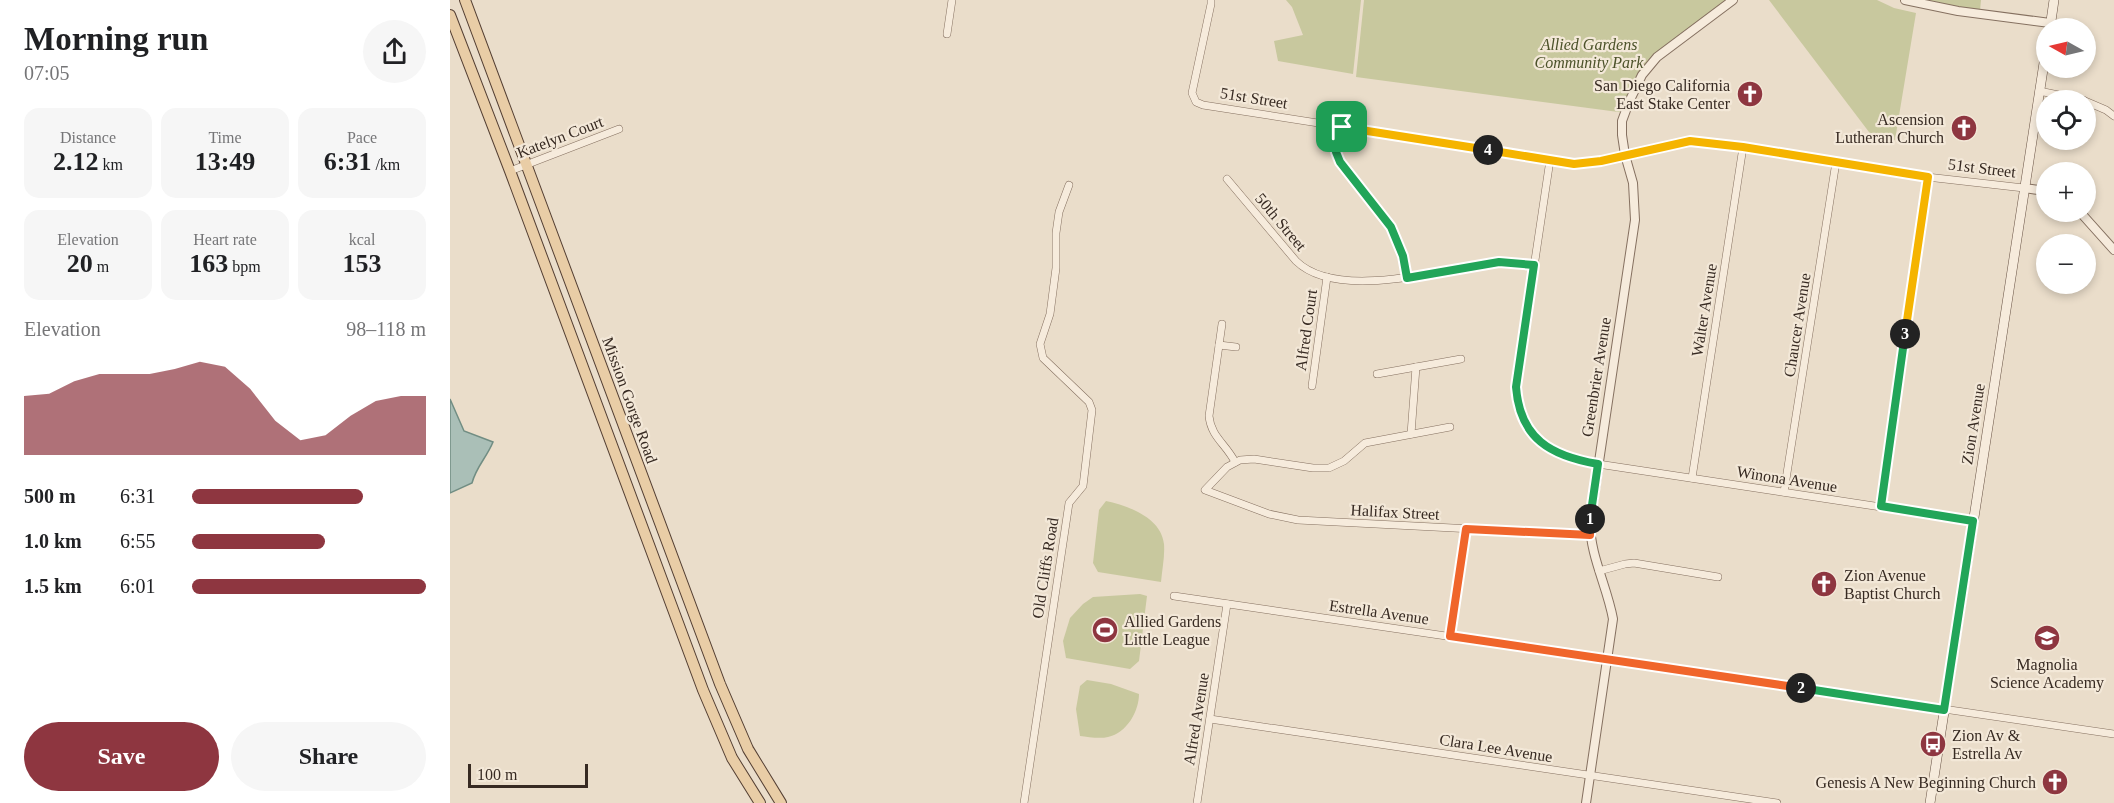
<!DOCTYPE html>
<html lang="en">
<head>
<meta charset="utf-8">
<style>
	body { margin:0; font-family:Georgia,serif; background:#f6f6f6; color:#202124; height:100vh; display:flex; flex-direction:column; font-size:22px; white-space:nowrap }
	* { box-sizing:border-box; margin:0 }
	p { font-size:20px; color:#757577 }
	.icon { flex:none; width:33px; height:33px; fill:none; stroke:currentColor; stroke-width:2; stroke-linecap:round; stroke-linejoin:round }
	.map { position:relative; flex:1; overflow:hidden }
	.panel { display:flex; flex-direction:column; background:#fff; width:450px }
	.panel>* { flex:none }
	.needle { width:39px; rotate:278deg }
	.fabs { position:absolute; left:1586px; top:18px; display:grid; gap:12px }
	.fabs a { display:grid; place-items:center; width:60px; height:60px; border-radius:50%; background:#fff; box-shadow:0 3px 9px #0003; font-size:30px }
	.scale { position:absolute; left:18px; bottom:15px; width:120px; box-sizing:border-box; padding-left:6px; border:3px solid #372a22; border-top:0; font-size:16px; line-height:21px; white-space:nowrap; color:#372a22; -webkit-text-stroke:4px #f3e8d8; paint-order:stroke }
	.pin { position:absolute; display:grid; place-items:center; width:51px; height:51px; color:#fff; margin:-26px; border-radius:12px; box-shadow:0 3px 9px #0006 }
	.km { position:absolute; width:30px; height:30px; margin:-15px; border-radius:50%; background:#222; color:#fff; font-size:16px; line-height:30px; text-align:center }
	.round { display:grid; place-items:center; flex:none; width:63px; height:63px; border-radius:32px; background:#f6f6f6 }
	.headline { display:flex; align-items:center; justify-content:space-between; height:102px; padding:0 24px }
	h1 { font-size:33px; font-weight:700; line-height:45px }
	.metrics { display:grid; grid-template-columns:repeat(3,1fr); gap:9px; height:102px; padding:6px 24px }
	.metrics div { display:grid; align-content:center; border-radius:15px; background:#f6f6f6; text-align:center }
	.metrics b { font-size:26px; font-weight:700 }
	.metrics small { font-size:16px; font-weight:400 }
	.metrics p { font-size:16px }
	.chart { height:168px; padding:12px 24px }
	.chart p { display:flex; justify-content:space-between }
	.chart svg { width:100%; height:108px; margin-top:6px; fill:#8e3640; opacity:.7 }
	.primary-button { display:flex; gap:12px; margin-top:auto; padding:12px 24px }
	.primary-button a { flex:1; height:69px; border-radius:36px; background:#8e3640; color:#fff; font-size:24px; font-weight:700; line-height:69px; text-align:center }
	.primary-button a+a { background:#f6f6f6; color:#202124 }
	ul { padding:0 24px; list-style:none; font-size:20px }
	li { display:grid; grid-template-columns:96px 72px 1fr; align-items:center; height:45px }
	li i { height:15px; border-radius:8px; background:#8e3640 }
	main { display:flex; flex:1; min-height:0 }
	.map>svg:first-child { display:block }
</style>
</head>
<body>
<main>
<section class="panel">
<div class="headline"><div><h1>Morning run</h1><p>07:05</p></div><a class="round"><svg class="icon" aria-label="share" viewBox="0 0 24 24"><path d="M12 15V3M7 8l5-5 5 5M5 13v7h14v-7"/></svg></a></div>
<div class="metrics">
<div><p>Distance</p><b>2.12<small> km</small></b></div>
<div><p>Time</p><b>13:49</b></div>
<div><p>Pace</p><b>6:31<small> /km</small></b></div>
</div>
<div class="metrics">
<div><p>Elevation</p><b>20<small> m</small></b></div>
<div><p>Heart rate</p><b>163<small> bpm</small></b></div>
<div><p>kcal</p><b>153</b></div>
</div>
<div class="chart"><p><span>Elevation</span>98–118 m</p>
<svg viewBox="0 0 160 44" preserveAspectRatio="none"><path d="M0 44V20L10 19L20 14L30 11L40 11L50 11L60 9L70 6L80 8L90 17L100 30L110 38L120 36L130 28L140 22L150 20L160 20V44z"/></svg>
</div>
<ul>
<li><b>500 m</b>6:31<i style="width:73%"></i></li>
<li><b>1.0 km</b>6:55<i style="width:57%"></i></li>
<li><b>1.5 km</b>6:01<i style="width:100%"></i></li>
</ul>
<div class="primary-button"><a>Save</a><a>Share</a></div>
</section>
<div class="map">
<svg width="1664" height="803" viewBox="0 0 1664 803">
	<rect width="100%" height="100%" fill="#eaddca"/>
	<!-- green -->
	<g fill="#c8c89e">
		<polygon points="836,0 911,0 903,74 828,61 824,41 853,35 842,7"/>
		<polygon points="914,0 1283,0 1197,69 1176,113 906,77"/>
		<polygon points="1319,0 1427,0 1444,8 1466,13 1445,140 1422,136"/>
		<polygon points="1458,0 1531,0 1530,11"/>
		<path d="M656,501C678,506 711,517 714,544C715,556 712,570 711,582L648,572L643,563L649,510Z"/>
		<polygon points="690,594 697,596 689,661 680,669 616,658 613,641 620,618 633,604 643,597"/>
		<path d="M637,680L661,684L689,694C689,711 677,733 658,737C650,739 638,737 630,736L626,709L630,686Z"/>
	</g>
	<!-- water -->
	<path fill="#aabfb7" stroke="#718d83" stroke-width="1.5" d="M0,399L14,431L43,442C37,457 26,467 22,483L0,493Z"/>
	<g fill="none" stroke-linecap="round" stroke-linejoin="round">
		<defs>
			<g id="minor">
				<polyline points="761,0 761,4 742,93 746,102 753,105 1124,163 1151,161 1240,141 1293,147 1477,177 1574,188"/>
				<polyline points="497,34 502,0"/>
				<polyline points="1589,91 1633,100"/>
				<polyline points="1635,101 1656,110 1664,116"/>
				<polyline points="892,127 886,152 890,162 941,227 953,256 957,278"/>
				<path d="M1100,160L1066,387C1070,439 1101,456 1148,464L1523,521"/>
				<polyline points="60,171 169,129"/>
				<path d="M777,179L846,261C888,302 995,268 1047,262C1059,261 1072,264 1084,265"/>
				<path d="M772,324L759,416C761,437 776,444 785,462"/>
				<polyline points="769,345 786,347"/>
				<polyline points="927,374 1011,359"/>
				<polyline points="862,386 877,277"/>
				<polyline points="1000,427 915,443 894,461 879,468 863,468 804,459 790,460 777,467 755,490 819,514 848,520 1140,535"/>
				<polyline points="961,434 966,367"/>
				<polyline points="1242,478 1293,147"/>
				<polyline points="1334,492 1386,162"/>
				<polyline points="1431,506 1477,177"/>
				<polyline points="1149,571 1175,564 1184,563 1268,577"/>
				<polyline points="724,596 1664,734"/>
				<polyline points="1000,637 1016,529"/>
				<polyline points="760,719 1327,803"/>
				<polyline points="574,803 619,503 633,486 642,410 639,402 593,358 590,344 600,314 606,268 606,233 609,212 619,185"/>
				<polyline points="747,803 777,604"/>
			</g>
			<g id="tertiary">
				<polyline points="1455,0 1508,11 1600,23"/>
				<polyline points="1574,188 1596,191"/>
				<polyline points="1630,212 1664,250"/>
				<path d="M1136,803L1163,619C1157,586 1140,556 1140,522L1185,220L1183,183L1175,155L1172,135V121L1179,102L1192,75L1207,57L1283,0"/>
			</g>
			<g id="secondary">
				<polyline points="1600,28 1604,0"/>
				<polyline points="1480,803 1596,50"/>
			</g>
			<g id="primary">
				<polyline points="15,0 270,684 298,749 331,803"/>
				<polyline points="0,15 60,171 253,690 282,758 310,803"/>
			</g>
		</defs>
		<!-- minor casing -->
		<use href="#minor" stroke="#857060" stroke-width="8"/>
		<!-- tertiary casing -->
		<use href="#tertiary" stroke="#857060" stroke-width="10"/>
		<!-- secondary casing -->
		<use href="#secondary" stroke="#675143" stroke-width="10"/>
		<!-- primary casing -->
		<use href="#primary" stroke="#543f33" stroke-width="12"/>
		<!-- minor -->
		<use href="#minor" stroke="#f6ebdc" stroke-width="7"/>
		<!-- tertiary -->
		<use href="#tertiary" stroke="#f6ebdc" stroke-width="8"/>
		<!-- secondary -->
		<use href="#secondary" stroke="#f6ebdc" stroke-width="9"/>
		<!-- primary -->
		<use href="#primary" stroke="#e9cda6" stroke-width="10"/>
	</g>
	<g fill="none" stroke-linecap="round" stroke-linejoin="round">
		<defs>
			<path id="split-1" d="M892,127L886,152L890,162L941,227L953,256L957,278L1049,262L1084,265L1066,387C1070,439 1101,456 1148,464L1140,519"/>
			<polyline id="split-2" points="1140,519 1140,535 1016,529 1000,636 1351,688"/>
			<polyline id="split-3" points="1351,688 1494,710 1523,521 1431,506 1455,334"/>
			<polyline id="split-4" points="1038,150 1124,164 1151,161 1240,141 1293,147 1478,177 1455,334"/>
			<polyline id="split-5" points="892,127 1038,150"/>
		</defs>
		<!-- split-1 casing -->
		<use href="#split-1" stroke="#fff" stroke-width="12"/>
		<!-- split-2 casing -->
		<use href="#split-2" stroke="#fff" stroke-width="12"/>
		<!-- split-3 casing -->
		<use href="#split-3" stroke="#fff" stroke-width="12"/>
		<!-- split-4 casing -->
		<use href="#split-4" stroke="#fff" stroke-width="12"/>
		<!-- split-5 casing -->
		<use href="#split-5" stroke="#fff" stroke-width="12"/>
		<!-- split-1 -->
		<use href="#split-1" stroke="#22a559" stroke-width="8"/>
		<!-- split-2 -->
		<use href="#split-2" stroke="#f0652b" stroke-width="8"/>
		<!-- split-3 -->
		<use href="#split-3" stroke="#22a559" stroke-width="8"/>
		<!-- split-4 -->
		<use href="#split-4" stroke="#f5b400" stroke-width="8"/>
		<!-- split-5 -->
		<use href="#split-5" stroke="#f5b400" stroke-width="8"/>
	</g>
	<!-- icons -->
	<defs>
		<symbol id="church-disc" viewBox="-11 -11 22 22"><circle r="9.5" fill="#8e3640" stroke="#f3e8d8"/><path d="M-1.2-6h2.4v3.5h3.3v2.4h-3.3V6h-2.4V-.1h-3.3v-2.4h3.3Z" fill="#fff"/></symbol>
		<symbol id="stadium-disc" viewBox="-11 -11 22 22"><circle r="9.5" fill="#8e3640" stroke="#f3e8d8"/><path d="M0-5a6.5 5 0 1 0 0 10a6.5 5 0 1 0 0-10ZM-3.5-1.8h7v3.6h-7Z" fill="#fff"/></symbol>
		<symbol id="school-disc" viewBox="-11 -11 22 22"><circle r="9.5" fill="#8e3640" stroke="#f3e8d8"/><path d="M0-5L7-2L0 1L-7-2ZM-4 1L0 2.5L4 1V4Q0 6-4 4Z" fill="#fff"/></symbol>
		<symbol id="bus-disc" viewBox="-11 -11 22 22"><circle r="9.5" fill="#8e3640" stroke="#f3e8d8"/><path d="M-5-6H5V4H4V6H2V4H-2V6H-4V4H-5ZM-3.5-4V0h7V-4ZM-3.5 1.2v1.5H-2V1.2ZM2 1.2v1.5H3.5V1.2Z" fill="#fff"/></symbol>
	</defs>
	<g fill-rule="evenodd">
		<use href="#church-disc" x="1285" y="79" width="30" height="30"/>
		<use href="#church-disc" x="1499" y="113" width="30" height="30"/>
		<use href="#church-disc" x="1359" y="569" width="30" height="30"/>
		<use href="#stadium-disc" x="640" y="615" width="30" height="30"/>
		<use href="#school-disc" x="1582" y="623" width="30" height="30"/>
		<use href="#bus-disc" x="1468" y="729" width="30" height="30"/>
		<use href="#church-disc" x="1590" y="767" width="30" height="30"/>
	</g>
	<g text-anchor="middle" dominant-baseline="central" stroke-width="4.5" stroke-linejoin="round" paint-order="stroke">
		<!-- park labels -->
		<g font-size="16" font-style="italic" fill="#4c522a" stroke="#f3e8d8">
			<text x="1139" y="44">Allied Gardens<tspan x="1139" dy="18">Community Park</tspan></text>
		</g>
		<!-- poi labels -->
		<g font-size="16" fill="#372a22" stroke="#f3e8d8" text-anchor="end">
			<text x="1280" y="85">San Diego California<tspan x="1280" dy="18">East Stake Center</tspan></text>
			<text x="1494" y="119">Ascension<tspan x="1494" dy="18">Lutheran Church</tspan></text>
			<text x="1394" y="575" text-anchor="start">Zion Avenue<tspan x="1394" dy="18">Baptist Church</tspan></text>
			<text x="674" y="621" text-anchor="start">Allied Gardens<tspan x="674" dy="18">Little League</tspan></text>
			<text x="1597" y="664" text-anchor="middle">Magnolia<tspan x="1597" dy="18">Science Academy</tspan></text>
			<text x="1502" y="735" text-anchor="start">Zion Av &amp;<tspan x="1502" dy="18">Estrella Av</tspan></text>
			<text x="1586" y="782">Genesis A New Beginning Church</text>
		</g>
		<!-- street labels -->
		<g font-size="16" fill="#372a22" stroke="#f3e8d8">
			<text transform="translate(804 98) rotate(9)">51st Street</text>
			<text transform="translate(110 137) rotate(-21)">Katelyn Court</text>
			<text transform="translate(1532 168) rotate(7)">51st Street</text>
			<text transform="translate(831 222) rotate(50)">50th Street</text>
			<text transform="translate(1254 310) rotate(-81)">Walter Avenue</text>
			<text transform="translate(1347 325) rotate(-81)">Chaucer Avenue</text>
			<text transform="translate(856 330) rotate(-82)">Alfred Court</text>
			<text transform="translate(1146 377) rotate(-81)">Greenbrier Avenue</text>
			<text transform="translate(180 400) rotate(70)">Mission Gorge Road</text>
			<text transform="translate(1523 424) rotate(-81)">Zion Avenue</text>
			<text transform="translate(1337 479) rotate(9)">Winona Avenue</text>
			<text transform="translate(945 512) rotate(3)">Halifax Street</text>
			<text transform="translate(595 568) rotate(-81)">Old Cliffs Road</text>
			<text transform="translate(929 612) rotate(8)">Estrella Avenue</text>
			<text transform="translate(746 719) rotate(-81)">Alfred Avenue</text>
			<text transform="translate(1046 748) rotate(9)">Clara Lee Avenue</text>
		</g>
	</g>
</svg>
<div class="fabs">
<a><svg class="needle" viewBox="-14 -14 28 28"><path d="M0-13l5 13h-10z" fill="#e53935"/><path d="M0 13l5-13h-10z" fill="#757577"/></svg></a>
<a><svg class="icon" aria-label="locate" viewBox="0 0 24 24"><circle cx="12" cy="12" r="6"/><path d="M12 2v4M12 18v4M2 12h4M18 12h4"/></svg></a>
<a>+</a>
<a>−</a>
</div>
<div class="scale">100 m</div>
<div class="pin" style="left:892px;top:127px;background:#1e9e55"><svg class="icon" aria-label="arrive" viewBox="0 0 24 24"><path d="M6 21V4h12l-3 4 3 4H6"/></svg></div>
<b class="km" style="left:1140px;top:519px">1</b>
<b class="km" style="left:1351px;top:688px">2</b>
<b class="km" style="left:1455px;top:334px">3</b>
<b class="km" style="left:1038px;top:150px">4</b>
</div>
</main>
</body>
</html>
